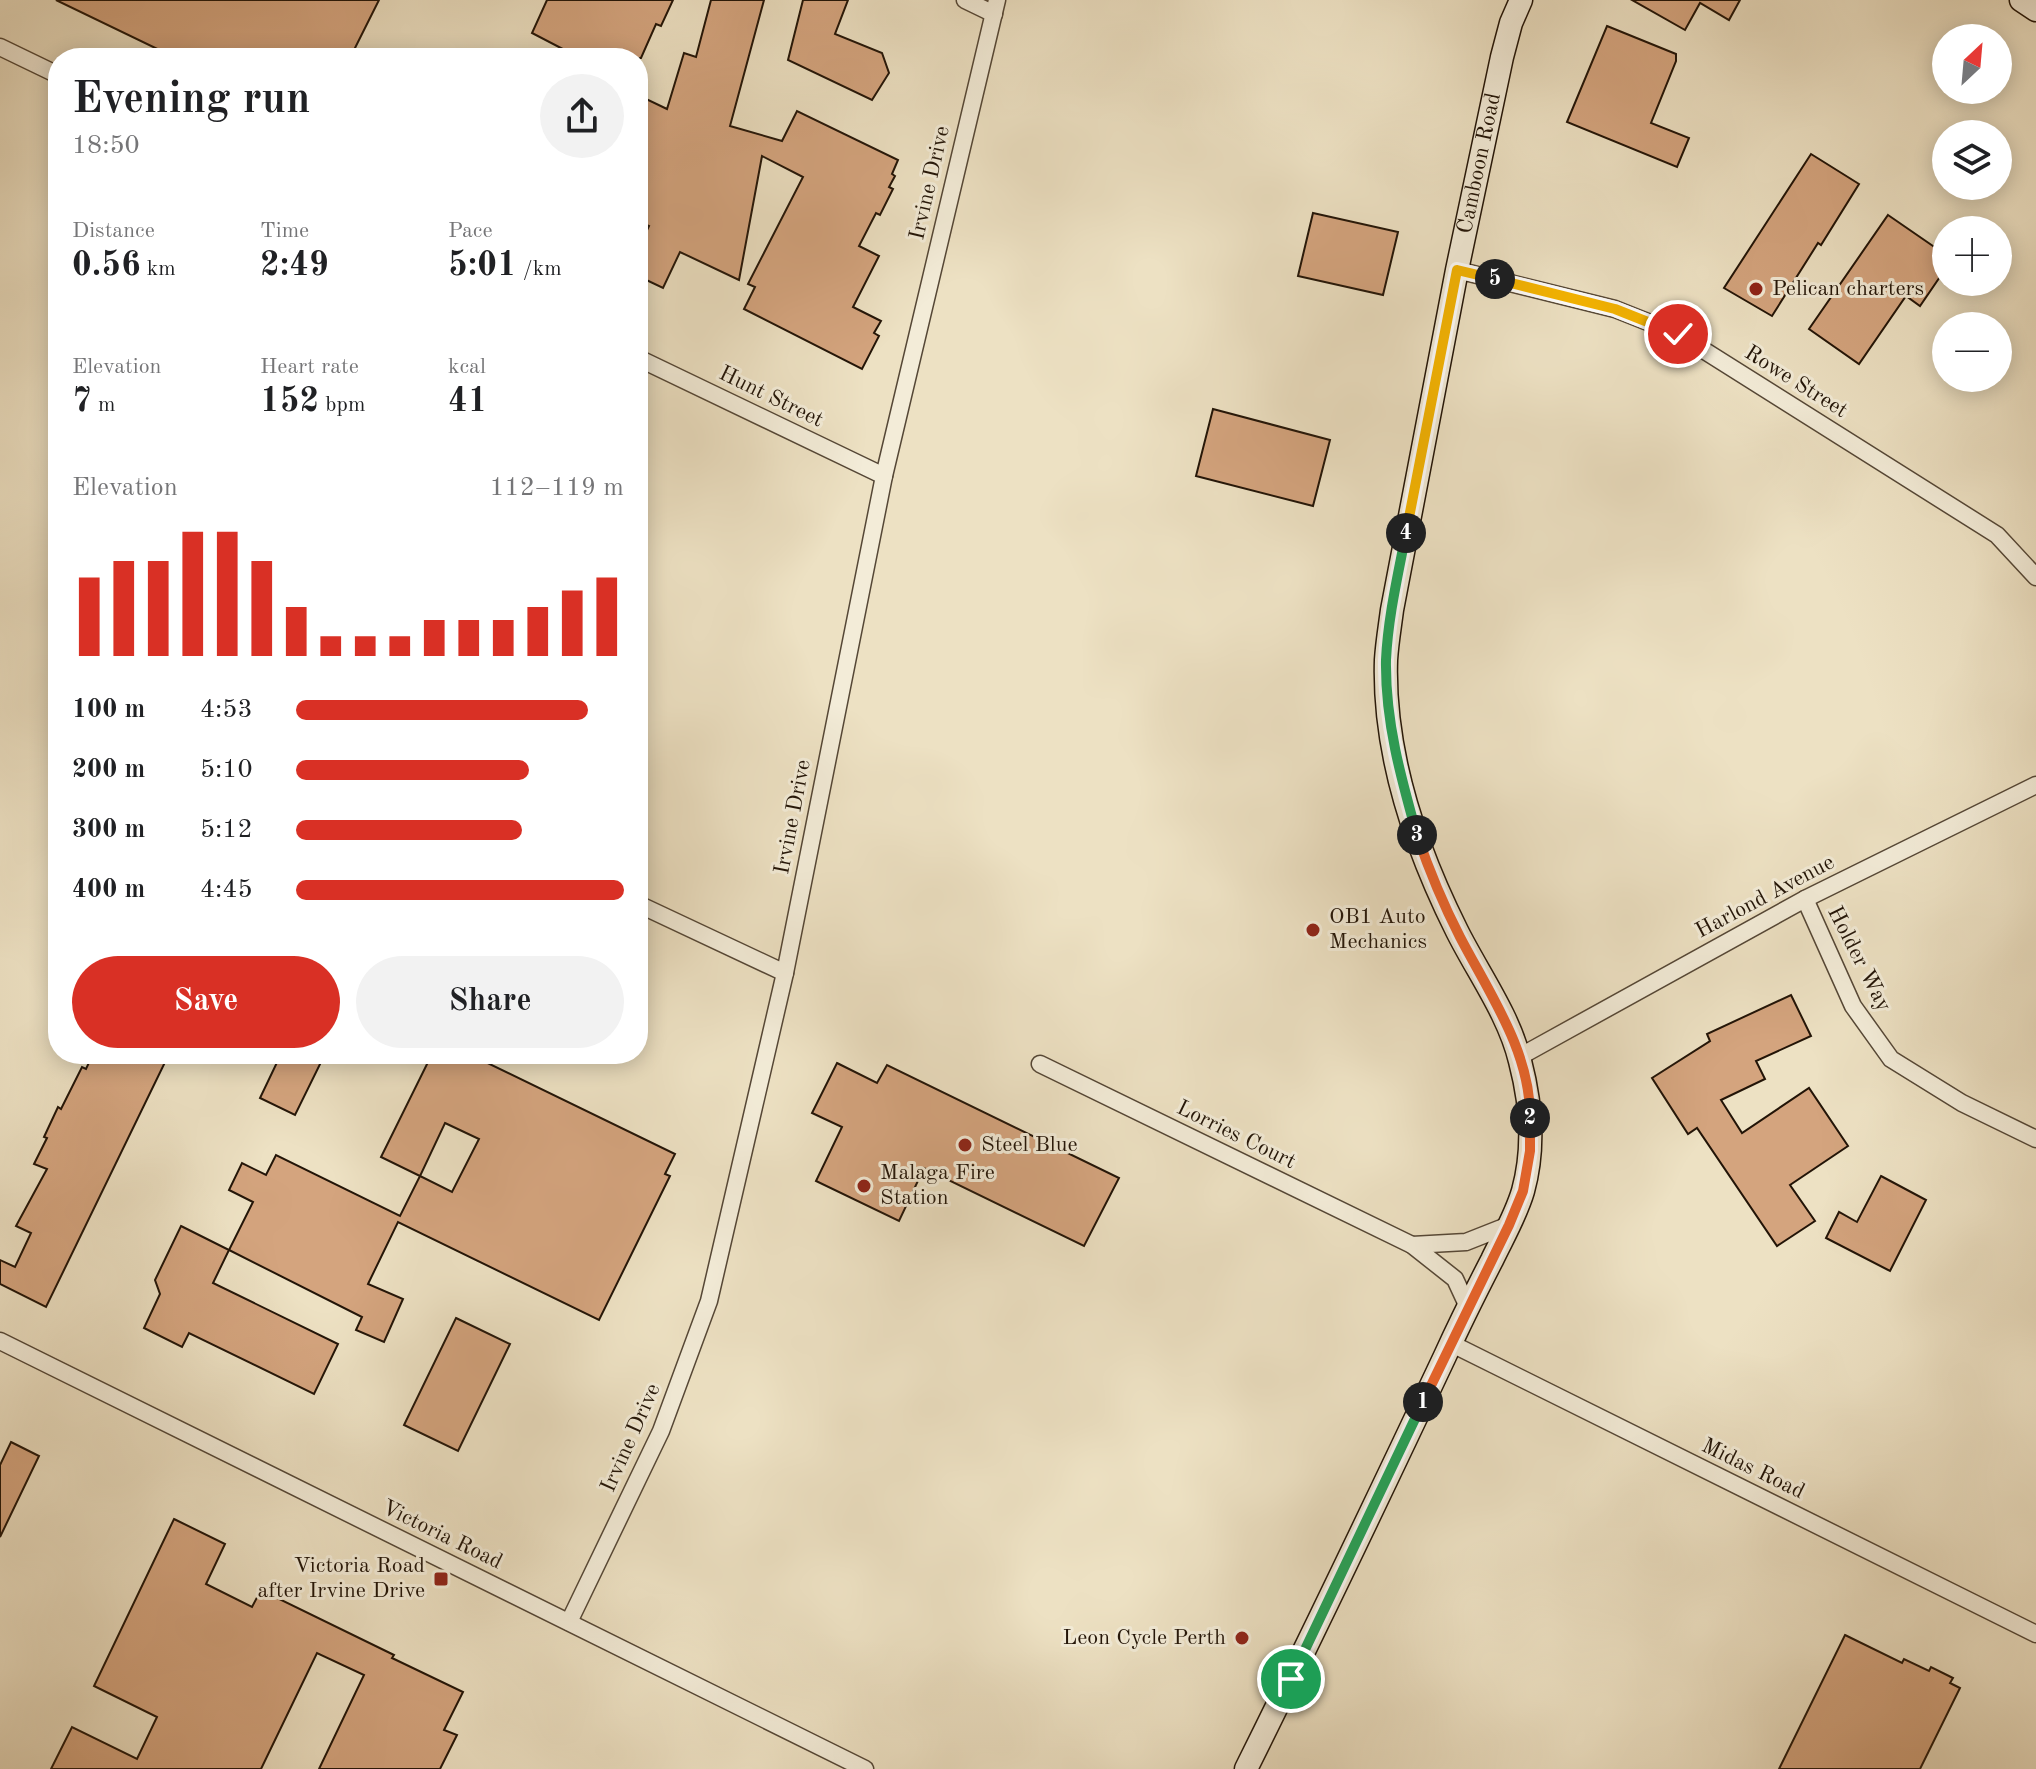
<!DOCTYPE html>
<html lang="en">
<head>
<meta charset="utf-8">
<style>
	body { margin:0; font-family:"Old Standard TT",serif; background:#f2f2f2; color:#202124; height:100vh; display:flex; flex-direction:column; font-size:30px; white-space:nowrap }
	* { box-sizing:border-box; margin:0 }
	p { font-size:26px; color:#757577 }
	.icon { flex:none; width:44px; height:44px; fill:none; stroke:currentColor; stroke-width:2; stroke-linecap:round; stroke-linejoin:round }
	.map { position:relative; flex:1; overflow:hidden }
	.drawer { position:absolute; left:48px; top:48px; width:600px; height:1016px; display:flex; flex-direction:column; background:#fff; border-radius:32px; box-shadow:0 4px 20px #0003 }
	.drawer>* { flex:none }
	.needle { width:52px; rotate:26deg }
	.tools { position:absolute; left:1932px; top:24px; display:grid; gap:16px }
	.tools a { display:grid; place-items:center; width:80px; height:80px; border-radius:50%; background:#fff; box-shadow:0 4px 20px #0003; font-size:40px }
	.pin { position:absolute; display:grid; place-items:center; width:68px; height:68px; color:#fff; margin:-34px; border:4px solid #fff; border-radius:50%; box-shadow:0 2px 8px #0007 }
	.km { position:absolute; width:40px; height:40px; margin:-20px; border-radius:50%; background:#222; color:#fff; font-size:22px; line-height:40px; text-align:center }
	.round { display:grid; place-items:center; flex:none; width:84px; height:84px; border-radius:42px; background:#f2f2f2 }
	.summary { display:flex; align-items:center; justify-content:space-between; height:136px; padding:0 24px }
	h1 { font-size:44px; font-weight:800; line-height:60px }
	.stats { display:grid; grid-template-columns:repeat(3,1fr); gap:12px; height:136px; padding:8px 24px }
	.stats div { display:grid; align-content:center }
	.stats b { font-size:34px; font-weight:800 }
	.stats small { font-size:22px; font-weight:400 }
	.stats p { font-size:22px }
	.chart { height:224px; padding:16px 24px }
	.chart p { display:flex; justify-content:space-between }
	.chart svg { width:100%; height:144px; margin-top:8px; stroke:#d93025; stroke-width:6 }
	.primary-button { display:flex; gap:16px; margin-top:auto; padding:16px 24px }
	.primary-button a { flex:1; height:92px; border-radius:48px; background:#d93025; color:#fff; font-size:32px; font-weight:800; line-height:92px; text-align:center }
	.primary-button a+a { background:#f2f2f2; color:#202124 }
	ul { padding:0 24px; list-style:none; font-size:26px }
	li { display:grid; grid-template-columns:128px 96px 1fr; align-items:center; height:60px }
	li i { height:20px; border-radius:10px; background:#d93025 }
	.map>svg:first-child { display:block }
</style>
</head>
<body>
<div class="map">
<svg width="2036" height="1769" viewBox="0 0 2036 1769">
	<rect width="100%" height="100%" fill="#ede1c3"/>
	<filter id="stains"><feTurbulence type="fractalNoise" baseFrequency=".0025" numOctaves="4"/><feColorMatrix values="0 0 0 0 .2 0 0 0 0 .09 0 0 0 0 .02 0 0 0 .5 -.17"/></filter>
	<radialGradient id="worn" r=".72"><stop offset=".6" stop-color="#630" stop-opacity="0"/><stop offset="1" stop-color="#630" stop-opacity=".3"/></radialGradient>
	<!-- building -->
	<g fill="#d4a47e" stroke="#221407" stroke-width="2" fill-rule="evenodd">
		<polygon points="56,0 379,0 350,58 176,58"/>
		<polygon points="547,0 673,0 661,26 656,24 641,58 580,58 532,33"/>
		<polygon points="711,0 764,0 730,126 782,141 797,111 898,160 892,174 895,176 889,187 893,189 880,215 876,213 859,246 879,256 853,307 881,321 874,333 879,336 862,369 744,309 755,287 748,284 803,177 762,156 739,280 680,252 663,288 638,276 638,249 649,226 638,221 638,95 667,109 684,53 696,57"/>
		<polygon points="803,0 848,0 835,34 882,53 889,73 872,100 788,60"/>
		<polygon points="1632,0 1740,0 1729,20 1700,3 1685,30"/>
		<polygon points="1607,26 1676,54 1676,61 1651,123 1689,138 1677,167 1567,122"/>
		<polygon points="1811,154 1859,184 1821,245 1818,243 1772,316 1724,288"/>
		<polygon points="1313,213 1398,232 1383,295 1298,276"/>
		<polygon points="1888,215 1946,255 1946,268 1920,306 1906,296 1859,364 1809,329"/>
		<polygon points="1213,409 1330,440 1313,506 1196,476"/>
		<polygon points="1791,995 1811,1036 1756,1061 1765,1079 1721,1100 1742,1133 1809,1088 1848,1146 1790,1185 1815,1221 1777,1246 1697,1128 1688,1134 1652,1078 1710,1041 1707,1034"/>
		<polygon points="93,1054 169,1054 46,1307 0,1284 0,1260 15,1267 31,1233 16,1226 47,1169 34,1164 47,1138 44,1137 58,1107 61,1109 82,1067 86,1069"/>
		<polygon points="281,1054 325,1054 295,1115 260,1098"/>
		<path d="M432,1054H469L675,1154L665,1174L670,1176L599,1320L398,1222L368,1284L403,1299L384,1342L356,1330L362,1317L229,1250L253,1202L229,1190L242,1163L266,1175L276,1155L400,1216L420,1176L381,1157ZM445,1123L479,1139L452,1192L420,1176Z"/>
		<polygon points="837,1063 877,1083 887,1065 1119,1178 1084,1246 924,1168 899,1221 816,1181 842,1127 812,1113"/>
		<polygon points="1881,1176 1926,1200 1890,1271 1826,1238 1839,1212 1857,1222"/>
		<polygon points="181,1226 229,1250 213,1283 338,1344 314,1394 189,1333 182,1347 144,1328 160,1294 155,1280"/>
		<polygon points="456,1318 510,1344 458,1451 404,1425"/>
		<polygon points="11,1442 39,1456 0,1537 0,1465"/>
		<polygon points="174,1519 225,1544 206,1584 252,1607 261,1590 394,1655 392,1658 463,1692 444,1730 457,1735 440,1769 319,1769 364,1675 317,1653 261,1769 51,1769 72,1727 137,1759 157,1717 94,1686"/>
		<polygon points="1845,1635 1902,1663 1904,1659 1929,1671 1931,1667 1953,1678 1950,1683 1960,1688 1920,1769 1779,1769"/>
	</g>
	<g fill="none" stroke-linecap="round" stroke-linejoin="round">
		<defs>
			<g id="street">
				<polyline points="965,0 994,14"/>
				<polyline points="0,47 58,75"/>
				<polyline points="1457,270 1615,309 1678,334 1997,535 2036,577"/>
				<polyline points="638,358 884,476"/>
				<polyline points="1805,899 1853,1006 1891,1059 1962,1103 2036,1139"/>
				<polyline points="638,904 785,973"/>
				<polyline points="1519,1057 1805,899 2036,785"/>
				<polyline points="1040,1064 1412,1245 1455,1279 1468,1307"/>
				<polyline points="1412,1245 1466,1242 1509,1225"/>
				<polyline points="0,1341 865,1769"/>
				<polyline points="1450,1343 2036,1634"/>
				<polyline points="569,1622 661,1431 709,1301 785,973 884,476 997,0"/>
			</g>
			<g id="secondary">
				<polyline points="2021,0 2036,10"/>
				<path id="s1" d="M1246,1769C1314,1632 1380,1494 1445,1356C1460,1323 1476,1291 1492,1260C1503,1237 1516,1215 1523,1191C1535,1148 1531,1103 1520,1061C1509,1015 1478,973 1457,931C1416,849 1383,753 1386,660C1387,643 1390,626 1392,610L1457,270L1502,57L1511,23L1521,0"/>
			</g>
		</defs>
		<!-- street casing -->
		<use href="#street" stroke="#554736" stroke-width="19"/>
		<!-- secondary casing -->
		<use href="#secondary" stroke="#221407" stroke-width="25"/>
		<!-- street -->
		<use href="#street" stroke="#f3ecd8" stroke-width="16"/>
		<!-- secondary -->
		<use href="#secondary" stroke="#f3ecd8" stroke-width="22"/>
	</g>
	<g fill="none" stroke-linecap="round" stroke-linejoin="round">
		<defs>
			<polyline id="split-1" points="1291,1679 1423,1402"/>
			<polyline id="split-2" points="1423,1402 1509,1225 1523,1191 1530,1151 1530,1118"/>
			<path id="split-3" d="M1417,835C1429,870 1443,904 1460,937C1489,993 1531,1052 1530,1118"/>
			<path id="split-4" d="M1406,533C1398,575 1388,617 1386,660C1385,721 1401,778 1417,835"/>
			<polyline id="split-5" points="1406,533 1457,270 1495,279"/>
			<polyline id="split-6" points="1495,279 1615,309 1678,334"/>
		</defs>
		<!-- split-1 casing -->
		<use href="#split-1" stroke="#fff" stroke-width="16"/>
		<!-- split-2 casing -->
		<use href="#split-2" stroke="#fff" stroke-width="16"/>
		<!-- split-3 casing -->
		<use href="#split-3" stroke="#fff" stroke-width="16"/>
		<!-- split-4 casing -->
		<use href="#split-4" stroke="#fff" stroke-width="16"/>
		<!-- split-5 casing -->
		<use href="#split-5" stroke="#fff" stroke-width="16"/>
		<!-- split-6 casing -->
		<use href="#split-6" stroke="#fff" stroke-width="16"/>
		<!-- split-1 -->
		<use href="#split-1" stroke="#22a559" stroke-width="10"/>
		<!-- split-2 -->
		<use href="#split-2" stroke="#f0652b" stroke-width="10"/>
		<!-- split-3 -->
		<use href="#split-3" stroke="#f0652b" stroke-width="10"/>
		<!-- split-4 -->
		<use href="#split-4" stroke="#22a559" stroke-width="10"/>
		<!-- split-5 -->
		<use href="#split-5" stroke="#f5b400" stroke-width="10"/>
		<!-- split-6 -->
		<use href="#split-6" stroke="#f5b400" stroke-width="10"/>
	</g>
	<!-- markers -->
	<g fill="#8f2418" stroke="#f3ecd8" stroke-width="3">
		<circle cx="1756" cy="289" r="8"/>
		<circle cx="1313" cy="930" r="8"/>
		<circle cx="965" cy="1145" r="8"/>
		<circle cx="864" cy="1186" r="8"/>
		<rect x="433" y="1571" width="16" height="16" rx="4"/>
		<circle cx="1242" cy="1638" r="8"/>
	</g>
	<g text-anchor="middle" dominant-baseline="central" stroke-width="6" stroke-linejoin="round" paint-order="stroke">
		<!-- street labels -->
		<g font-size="22" fill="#221407" stroke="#f3ecd8">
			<text stroke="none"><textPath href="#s1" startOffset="1706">Camboon Road</textPath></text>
			<text transform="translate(930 183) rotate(-77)">Irvine Drive</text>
			<text transform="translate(1796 382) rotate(32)">Rowe Street</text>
			<text transform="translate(771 397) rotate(26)">Hunt Street</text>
			<text transform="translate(793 817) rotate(-79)">Irvine Drive</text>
			<text transform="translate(1765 897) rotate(-28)">Harlond Avenue</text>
			<text transform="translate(1859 959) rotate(63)">Holder Way</text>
			<text transform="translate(1236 1135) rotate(26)">Lorries Court</text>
			<text transform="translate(631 1438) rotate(-66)">Irvine Drive</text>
			<text transform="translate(1753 1469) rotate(26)">Midas Road</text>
			<text transform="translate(442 1535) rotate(26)">Victoria Road</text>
		</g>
		<!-- poi labels -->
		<g font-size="22" fill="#221407" stroke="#f3ecd8" text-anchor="start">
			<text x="1772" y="289">Pelican charters</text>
			<text x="1329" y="917">OB1 Auto<tspan x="1329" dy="25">Mechanics</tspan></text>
			<text x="981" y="1145">Steel Blue</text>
			<text x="880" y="1173">Malaga Fire<tspan x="880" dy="25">Station</tspan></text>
			<text x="425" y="1566" text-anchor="end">Victoria Road<tspan x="425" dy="25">after Irvine Drive</tspan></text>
			<text x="1226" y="1638" text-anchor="end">Leon Cycle Perth</text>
		</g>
	</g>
	<rect width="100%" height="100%" filter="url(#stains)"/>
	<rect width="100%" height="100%" fill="url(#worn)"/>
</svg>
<div class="tools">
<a><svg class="needle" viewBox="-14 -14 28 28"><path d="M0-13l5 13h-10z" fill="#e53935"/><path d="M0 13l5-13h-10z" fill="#757577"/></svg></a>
<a><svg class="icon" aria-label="layers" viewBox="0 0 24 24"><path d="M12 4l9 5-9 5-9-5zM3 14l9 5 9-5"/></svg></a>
<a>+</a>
<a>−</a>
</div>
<div class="pin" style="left:1291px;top:1679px;background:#1e9e55"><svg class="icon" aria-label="arrive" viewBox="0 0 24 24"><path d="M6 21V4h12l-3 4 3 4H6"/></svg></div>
<div class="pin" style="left:1678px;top:334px;background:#d93025"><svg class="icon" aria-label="check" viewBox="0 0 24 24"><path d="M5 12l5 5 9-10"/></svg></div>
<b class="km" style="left:1423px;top:1402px">1</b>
<b class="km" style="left:1530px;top:1118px">2</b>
<b class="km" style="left:1417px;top:835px">3</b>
<b class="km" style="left:1406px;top:533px">4</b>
<b class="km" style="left:1495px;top:279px">5</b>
<section class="drawer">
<div class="summary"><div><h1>Evening run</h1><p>18:50</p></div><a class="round"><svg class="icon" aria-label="share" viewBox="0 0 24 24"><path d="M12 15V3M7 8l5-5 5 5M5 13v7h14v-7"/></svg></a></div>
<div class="stats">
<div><p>Distance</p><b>0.56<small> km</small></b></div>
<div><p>Time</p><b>2:49</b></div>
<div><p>Pace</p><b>5:01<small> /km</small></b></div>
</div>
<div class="stats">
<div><p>Elevation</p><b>7<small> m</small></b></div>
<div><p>Heart rate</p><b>152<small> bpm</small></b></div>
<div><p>kcal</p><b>41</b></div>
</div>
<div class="chart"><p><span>Elevation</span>112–119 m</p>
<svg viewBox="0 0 160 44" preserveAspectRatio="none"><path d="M5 44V20M15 44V15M25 44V15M35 44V6M45 44V6M55 44V15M65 44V29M75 44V38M85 44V38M95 44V38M105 44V33M115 44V33M125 44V33M135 44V29M145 44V24M155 44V20"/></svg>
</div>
<ul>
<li><b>100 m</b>4:53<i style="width:89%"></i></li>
<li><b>200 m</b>5:10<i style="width:71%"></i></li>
<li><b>300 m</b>5:12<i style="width:69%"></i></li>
<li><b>400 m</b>4:45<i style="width:100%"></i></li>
</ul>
<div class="primary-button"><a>Save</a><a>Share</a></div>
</section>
</div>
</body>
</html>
